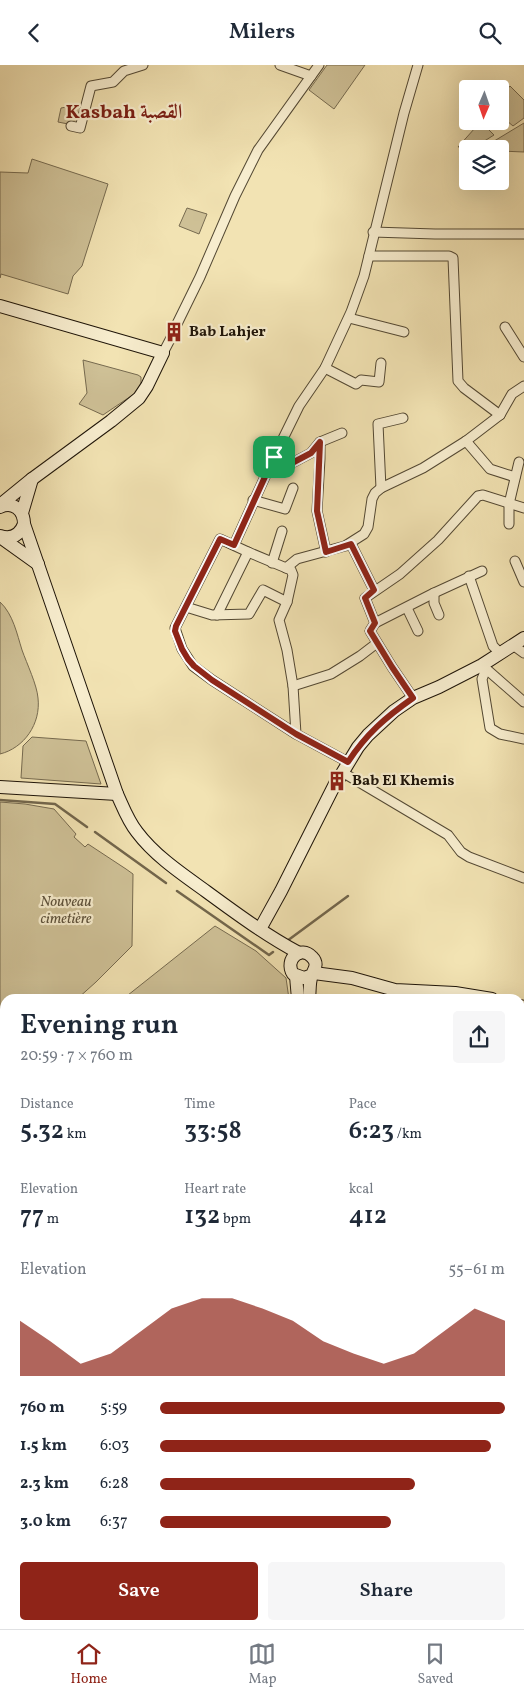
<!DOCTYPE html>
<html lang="en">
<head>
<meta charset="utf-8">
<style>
	body { margin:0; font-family:Vollkorn,Amiri,serif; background:#f6f6f7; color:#1f2937; height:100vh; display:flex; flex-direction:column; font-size:19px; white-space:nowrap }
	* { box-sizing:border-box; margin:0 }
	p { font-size:16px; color:#747a83 }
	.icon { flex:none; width:28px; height:28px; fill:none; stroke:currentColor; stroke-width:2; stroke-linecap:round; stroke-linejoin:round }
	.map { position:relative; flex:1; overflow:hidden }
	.details { position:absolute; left:0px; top:929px; width:525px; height:636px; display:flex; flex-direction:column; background:#fff; border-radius:15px 15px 0 0; box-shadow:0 5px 20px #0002 }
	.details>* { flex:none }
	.needle { width:32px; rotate:182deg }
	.tools { position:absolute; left:459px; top:15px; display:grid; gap:10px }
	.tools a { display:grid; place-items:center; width:50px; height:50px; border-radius:5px; background:#fff; box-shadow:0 5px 20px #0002; font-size:25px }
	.pin { position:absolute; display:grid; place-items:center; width:42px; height:42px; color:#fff; margin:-21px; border-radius:10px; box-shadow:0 2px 8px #0006 }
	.round { display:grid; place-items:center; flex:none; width:52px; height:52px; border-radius:5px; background:#f6f6f7 }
	.head { display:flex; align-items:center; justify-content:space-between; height:85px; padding:0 20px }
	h1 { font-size:28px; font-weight:600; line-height:38px }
	.figures { display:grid; grid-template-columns:repeat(3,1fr); gap:8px; height:85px; padding:5px 20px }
	.figures div { display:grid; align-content:center }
	.figures b { font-size:25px; font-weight:600 }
	.figures small { font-size:14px; font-weight:400 }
	.figures p { font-size:14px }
	.chart { height:140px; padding:10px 20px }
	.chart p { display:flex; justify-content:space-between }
	.chart svg { width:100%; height:90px; margin-top:5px; fill:#8f2418; opacity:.7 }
	.action { display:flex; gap:10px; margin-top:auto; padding:10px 20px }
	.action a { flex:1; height:58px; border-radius:5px; background:#8f2418; color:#fff; font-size:20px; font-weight:600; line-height:58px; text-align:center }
	.action a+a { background:#f6f6f7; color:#1f2937 }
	ul { padding:0 20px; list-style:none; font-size:16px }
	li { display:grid; grid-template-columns:80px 60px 1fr; align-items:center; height:38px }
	li i { height:12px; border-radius:6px; background:#8f2418 }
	header { display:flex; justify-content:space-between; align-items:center; height:65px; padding:0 20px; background:#fff; font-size:22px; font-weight:600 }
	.tabs { display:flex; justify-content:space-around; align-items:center; height:70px; border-top:1px solid #e0e1e3; background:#fff; font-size:14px; color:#747a83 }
	.tabs a { display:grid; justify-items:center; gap:2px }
	.tabs .current { color:#8f2418 }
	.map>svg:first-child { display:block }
</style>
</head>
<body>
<header><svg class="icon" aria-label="back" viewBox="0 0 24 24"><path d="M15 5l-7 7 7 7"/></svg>Milers<svg class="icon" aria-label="search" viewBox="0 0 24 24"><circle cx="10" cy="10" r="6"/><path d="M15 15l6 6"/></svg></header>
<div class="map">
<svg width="524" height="1564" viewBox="0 0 524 1564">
	<rect width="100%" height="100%" fill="#f2e3b3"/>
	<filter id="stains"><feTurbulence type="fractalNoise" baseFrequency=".004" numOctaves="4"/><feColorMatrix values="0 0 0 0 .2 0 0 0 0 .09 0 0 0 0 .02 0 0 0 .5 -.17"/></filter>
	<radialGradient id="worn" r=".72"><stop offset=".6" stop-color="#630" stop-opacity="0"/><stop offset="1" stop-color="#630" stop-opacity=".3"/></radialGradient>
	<!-- green -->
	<g fill="#cec096" stroke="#766a4f">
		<polygon points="327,0 365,0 334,44 309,25"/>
		<polygon points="510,21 524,35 524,53 513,61 500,50 500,33"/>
		<polygon points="83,39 78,61 58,57 61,43"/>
		<polygon points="473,56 480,56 494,70 478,80 458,82 475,63 471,58"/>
		<polygon points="524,58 524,87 500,86 500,84 481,84"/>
		<polygon points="32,94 108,119 82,201 73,211 68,229 1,209 0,213 0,107 28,108"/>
		<polygon points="187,143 207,149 199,169 179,161"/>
		<polygon points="83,295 138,310 141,312 141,321 137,327 103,350 79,339 87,328"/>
		<path d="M0,537C13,549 17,569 22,585C27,599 37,620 38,633C41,659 24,683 0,689Z"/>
		<polygon points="32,672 86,676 101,719 21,713 23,681"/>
		<polygon points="0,737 25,739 54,744 76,769 74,772 85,782 88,779 126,804 133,809 132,881 96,917 77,934 5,934 5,994 0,998"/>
		<polygon points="215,861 256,886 286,913 289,934 123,934"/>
		<polygon points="5,1026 5,1136 0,1137 0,1030"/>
	</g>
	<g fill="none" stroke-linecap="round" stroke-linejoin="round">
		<!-- stream -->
		<g stroke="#72664c" stroke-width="2.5">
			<polyline points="0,735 55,739 87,762"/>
			<polyline points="95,767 166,818"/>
			<polyline points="177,826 269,890 273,887"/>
			<polyline points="287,876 348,831"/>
		</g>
		<!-- river -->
		<g stroke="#aa9d79" stroke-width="14">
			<polyline points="520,1038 524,1041"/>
			<polyline points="0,1242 5,1241"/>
		</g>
		<defs>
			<g id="street">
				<polyline points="280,0 311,11"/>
				<polyline points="71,61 80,63 91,21 113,17 124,6 143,0"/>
				<polyline points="373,167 435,169 524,169"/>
				<polyline points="369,191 449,191 453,193 458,316 464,323 500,350"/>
				<polyline points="349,253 404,267"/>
				<polyline points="505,262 524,292"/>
				<polyline points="174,265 200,212 235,131 258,85 319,0"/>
				<polyline points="163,288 173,269"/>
				<polyline points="325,303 356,319 361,315 379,317 381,298"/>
				<polyline points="466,376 490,404 515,412"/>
				<polyline points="320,377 320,394 317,446 326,487"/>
				<polyline points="274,392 294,397 311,388 320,377 342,368"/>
				<polyline points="381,423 378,359 403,353"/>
				<polyline points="253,435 285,444 293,423"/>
				<polyline points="509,459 509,439 519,397"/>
				<polyline points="351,479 374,525"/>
				<polyline points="234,480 274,392 299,341 325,303 351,247 364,211 404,48 418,0"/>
				<polyline points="515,496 524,517"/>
				<polyline points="272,498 282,466"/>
				<polyline points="286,503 297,494 345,481 364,469 368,462 372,434 375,428 381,423 423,403 466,376 500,350 512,329 524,321"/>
				<polyline points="469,511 493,581 499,587"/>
				<polyline points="434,528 434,538 439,550"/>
				<polyline points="186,542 212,550 249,549 263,525 287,537"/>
				<polyline points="407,543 418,566"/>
				<polyline points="217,550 248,487"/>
				<polyline points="375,558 365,533 400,509 438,475 478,431 483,430 524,443"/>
				<polyline points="513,580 524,588"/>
				<polyline points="484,602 524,637"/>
				<polyline points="486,604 482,614 490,663 500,669 524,674"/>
				<polyline points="293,621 331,609 360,591 377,578"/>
				<polyline points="413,633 392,602 370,566 375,558 434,528 482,506"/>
				<polyline points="296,669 212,615 193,601 182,584 175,563 220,474 248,487 291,505 293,510 287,537 279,555 287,585 293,621 296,669 348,697"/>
				<polyline points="342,707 448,770 461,787 469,792 524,813"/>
				<polyline points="520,1469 524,1470"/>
				<polyline points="520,1506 524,1496"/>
				<polyline points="432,1564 433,1560"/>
				<polyline points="499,1564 500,1560"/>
			</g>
			<g id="secondary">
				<polyline points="0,241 163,288 147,321 139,333 111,356 32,414 0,440"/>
				<path d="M0,442C13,436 24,445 24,459C20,470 12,475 0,471"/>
				<polyline points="22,448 32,414"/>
				<path d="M24,459L117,729C123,742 128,756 137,767C155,791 182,809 207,827C237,849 267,871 299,888"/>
				<polyline points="0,472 38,499"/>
				<polyline points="338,715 358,682 368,670 394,646 413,633 439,622 482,600 524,573"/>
				<polyline points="0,722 117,729"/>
				<polyline points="260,864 281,826 336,717"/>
				<polyline points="314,908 352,913 395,925 455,928 492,934"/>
				<polyline points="296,911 298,934"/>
				<path d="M309,934C310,927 309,916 312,910C314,904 319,899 312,892C301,880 284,894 293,909L304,913L312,910"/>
				<polyline points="520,941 524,942"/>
				<polyline points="326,1560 326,1564"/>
				<polyline points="307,1564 307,1560"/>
			</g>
		</defs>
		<!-- street casing -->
		<use href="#street" stroke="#534833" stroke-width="11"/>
		<!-- secondary casing -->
		<use href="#secondary" stroke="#1e1408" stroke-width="14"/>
		<!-- street -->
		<use href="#street" stroke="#f7edce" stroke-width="9"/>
		<!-- secondary -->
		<use href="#secondary" stroke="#f7edce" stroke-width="12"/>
	</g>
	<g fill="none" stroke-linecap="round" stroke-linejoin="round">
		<defs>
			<path id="route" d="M320,377L317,446L326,487L351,479L374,525L365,533L375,558L370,566L392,602L413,633C386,652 366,669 348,697L296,669L212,615L194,601L188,594L182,584L175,566L176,561L220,474L234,480L274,392L294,397L311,388Z"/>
		</defs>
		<!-- route casing -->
		<use href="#route" stroke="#fff" stroke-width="10"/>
		<!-- route -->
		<use href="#route" stroke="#8f2418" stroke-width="6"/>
	</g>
	<!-- icons -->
	<defs>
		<symbol id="building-bare" viewBox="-9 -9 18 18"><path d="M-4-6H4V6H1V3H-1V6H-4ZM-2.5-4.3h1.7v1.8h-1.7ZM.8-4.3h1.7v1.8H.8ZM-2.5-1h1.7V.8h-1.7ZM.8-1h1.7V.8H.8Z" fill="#8f2418" stroke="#f7edce" stroke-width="2.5" paint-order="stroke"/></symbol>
	</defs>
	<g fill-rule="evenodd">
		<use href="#building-bare" x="160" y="253" width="28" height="28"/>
		<use href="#building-bare" x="323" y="702" width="28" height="28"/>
	</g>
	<g text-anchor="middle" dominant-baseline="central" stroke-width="4.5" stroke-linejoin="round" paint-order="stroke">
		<!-- poi labels -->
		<g font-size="15" font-weight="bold" fill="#1e1408" stroke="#f7edce" text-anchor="start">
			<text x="189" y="267">Bab Lahjer</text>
			<text x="352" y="716">Bab El Khemis</text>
		</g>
		<!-- park labels -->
		<g font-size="15" font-style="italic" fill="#5c503a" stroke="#f7edce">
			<text x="66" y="837">Nouveau<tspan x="66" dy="17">cimetière</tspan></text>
		</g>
		<!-- district labels -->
		<g font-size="20" font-weight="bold" fill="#7a1f14" stroke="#f7edce">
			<text x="124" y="48">Kasbah القصبة</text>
		</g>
	</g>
	<rect width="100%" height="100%" filter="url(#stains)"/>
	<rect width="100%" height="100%" fill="url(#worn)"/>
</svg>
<div class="tools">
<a><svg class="needle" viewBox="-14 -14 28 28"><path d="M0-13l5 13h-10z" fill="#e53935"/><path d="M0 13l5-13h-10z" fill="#747a83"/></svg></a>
<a><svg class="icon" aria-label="layers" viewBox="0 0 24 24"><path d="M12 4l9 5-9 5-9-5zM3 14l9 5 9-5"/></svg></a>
</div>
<div class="pin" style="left:274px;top:392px;background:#1e9e55"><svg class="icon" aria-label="arrive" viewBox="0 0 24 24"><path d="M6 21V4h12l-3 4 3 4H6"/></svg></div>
<section class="details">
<div class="head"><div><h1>Evening run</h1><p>20:59 · 7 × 760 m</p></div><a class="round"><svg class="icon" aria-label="share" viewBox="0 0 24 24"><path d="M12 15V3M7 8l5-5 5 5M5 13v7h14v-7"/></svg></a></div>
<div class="figures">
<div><p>Distance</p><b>5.32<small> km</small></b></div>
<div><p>Time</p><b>33:58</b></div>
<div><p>Pace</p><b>6:23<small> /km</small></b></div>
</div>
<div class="figures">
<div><p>Elevation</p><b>77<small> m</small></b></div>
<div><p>Heart rate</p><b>132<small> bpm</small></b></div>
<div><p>kcal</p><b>412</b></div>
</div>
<div class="chart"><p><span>Elevation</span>55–61 m</p>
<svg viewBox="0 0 160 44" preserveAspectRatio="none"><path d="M0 44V17L10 27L20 38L30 33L40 22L50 11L60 6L70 6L80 11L90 17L100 27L110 33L120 38L130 33L140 22L150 11L160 17V44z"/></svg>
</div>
<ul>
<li><b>760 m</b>5:59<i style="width:100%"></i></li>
<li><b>1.5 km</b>6:03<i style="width:96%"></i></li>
<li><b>2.3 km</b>6:28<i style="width:74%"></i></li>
<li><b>3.0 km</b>6:37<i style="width:67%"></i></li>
</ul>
<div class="action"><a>Save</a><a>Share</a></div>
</section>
</div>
<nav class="tabs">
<a class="current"><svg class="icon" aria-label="home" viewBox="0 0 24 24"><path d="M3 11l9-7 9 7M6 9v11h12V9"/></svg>Home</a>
<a><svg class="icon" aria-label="map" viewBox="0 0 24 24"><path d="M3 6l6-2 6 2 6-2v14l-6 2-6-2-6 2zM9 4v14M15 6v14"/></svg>Map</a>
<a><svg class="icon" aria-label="saved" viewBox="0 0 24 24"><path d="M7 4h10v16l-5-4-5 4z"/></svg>Saved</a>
</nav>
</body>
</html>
